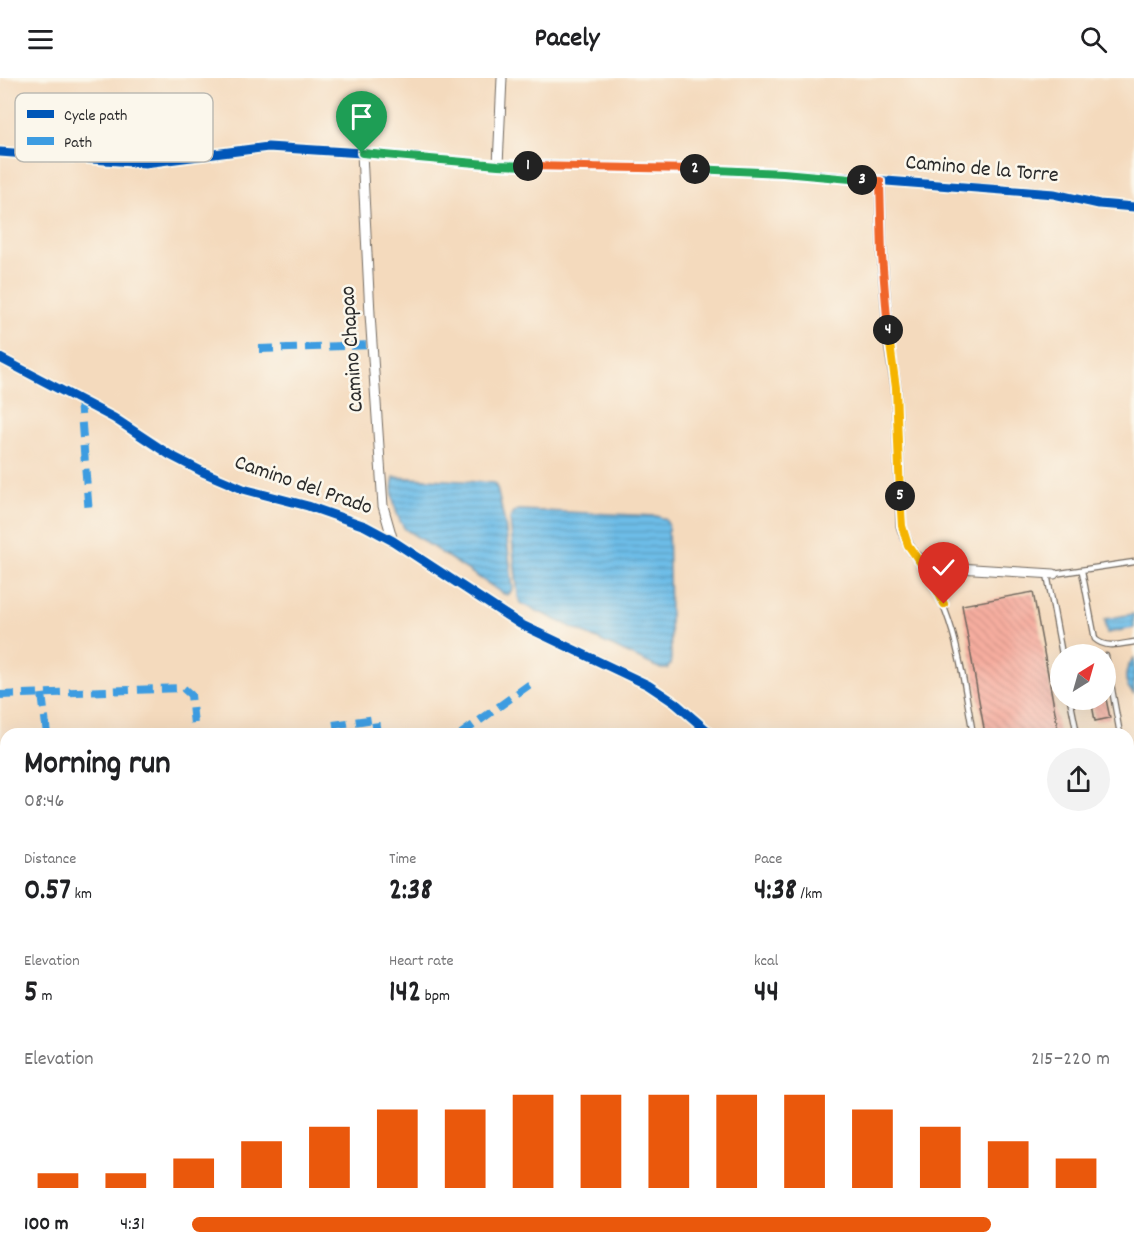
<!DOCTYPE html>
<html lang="en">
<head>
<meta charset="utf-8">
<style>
	body { margin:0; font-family:Dekko,sans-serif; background:#f2f2f2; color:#202124; height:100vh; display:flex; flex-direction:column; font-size:22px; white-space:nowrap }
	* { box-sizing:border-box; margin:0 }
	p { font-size:20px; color:#757577 }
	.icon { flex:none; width:33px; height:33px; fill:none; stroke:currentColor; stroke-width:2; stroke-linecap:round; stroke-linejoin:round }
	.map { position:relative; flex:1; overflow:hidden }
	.panel { position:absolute; left:0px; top:650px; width:1134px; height:532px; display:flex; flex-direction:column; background:#fff; border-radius:18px 18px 0 0; box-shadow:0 6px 24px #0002 }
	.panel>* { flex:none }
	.needle { width:39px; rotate:37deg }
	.tools { position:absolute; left:1050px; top:566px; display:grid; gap:12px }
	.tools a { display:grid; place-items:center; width:66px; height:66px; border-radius:50%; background:#fff; box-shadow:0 6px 24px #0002; font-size:30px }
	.pin { position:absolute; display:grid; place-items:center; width:51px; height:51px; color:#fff; margin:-62px -26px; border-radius:50% 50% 50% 0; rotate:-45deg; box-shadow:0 0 6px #0007 }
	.pin .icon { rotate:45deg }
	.km { position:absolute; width:30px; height:30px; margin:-15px; border-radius:50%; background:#222; color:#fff; font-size:16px; line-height:30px; text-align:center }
	.round { display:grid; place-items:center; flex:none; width:63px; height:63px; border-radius:32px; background:#f2f2f2 }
	.overview { display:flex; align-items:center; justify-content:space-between; height:102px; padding:0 24px }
	h1 { font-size:33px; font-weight:700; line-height:45px }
	.metrics { display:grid; grid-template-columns:repeat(3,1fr); gap:9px; height:102px; padding:6px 24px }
	.metrics div { display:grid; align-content:center }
	.metrics b { font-size:30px; font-weight:700 }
	.metrics small { font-size:16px; font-weight:400 }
	.metrics p { font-size:16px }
	.chart { height:168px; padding:12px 24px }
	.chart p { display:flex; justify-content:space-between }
	.chart svg { width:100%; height:108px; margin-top:6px; stroke:#ea580c; stroke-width:6 }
	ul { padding:0 24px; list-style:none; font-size:20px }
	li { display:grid; grid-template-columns:96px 72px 1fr; align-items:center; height:45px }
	li i { height:15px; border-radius:8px; background:#ea580c }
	header { display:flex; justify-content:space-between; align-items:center; height:78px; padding:0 24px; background:#fff; font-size:27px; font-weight:700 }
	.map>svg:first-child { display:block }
</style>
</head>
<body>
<header><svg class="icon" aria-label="menu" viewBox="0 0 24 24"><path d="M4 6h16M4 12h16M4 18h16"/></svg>Pacely<svg class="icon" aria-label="search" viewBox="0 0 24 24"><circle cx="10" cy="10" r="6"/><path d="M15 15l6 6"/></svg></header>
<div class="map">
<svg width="1134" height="1181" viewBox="0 0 1134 1181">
	<defs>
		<pattern id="water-rules" width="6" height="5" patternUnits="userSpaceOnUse" patternTransform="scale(1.5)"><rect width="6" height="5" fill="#6dbde8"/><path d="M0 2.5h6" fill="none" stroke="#5a9abc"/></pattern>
		<pattern id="building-back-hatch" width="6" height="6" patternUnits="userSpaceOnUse" patternTransform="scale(1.5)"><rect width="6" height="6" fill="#f6ad9f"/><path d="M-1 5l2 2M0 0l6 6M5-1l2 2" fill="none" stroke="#d39589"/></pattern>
	</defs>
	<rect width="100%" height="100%" fill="#fbf7ec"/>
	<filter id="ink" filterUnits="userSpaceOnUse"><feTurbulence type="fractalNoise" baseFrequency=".0167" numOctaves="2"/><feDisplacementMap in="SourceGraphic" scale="12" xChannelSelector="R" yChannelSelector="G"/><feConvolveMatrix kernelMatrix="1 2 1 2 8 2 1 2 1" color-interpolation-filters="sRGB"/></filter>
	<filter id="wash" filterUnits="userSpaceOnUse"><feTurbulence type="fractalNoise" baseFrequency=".008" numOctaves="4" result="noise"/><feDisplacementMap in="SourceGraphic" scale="24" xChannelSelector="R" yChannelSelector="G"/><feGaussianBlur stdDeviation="1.35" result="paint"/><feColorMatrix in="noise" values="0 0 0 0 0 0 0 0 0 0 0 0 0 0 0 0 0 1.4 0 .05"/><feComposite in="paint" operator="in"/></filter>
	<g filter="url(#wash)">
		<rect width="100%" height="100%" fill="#f4dabd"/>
		<!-- water -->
		<g fill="url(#water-rules)" stroke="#4c748a" stroke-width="1.5">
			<path d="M394,399L494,405L497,410L505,446L513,511L508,517L504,516L405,451C396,439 389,414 394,399Z"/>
			<polygon points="518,432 657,438 665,441 668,446 671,581 670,587 667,591 661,591 520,525 518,518 510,441 513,434"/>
			<polygon points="1133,536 1134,550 1107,555 1105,541"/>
			<path d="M1134,580V616C1122,606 1124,591 1134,580Z"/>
		</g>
		<g id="blocks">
			<!-- building -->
			<g fill="url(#building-back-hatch)">
				<polygon points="1033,514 1059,656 985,656 962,527"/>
				<polygon points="1091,621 1106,621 1110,640 1095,643"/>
			</g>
		</g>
	</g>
	<g filter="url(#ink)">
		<use href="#blocks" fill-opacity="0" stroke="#71685e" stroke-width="1.5"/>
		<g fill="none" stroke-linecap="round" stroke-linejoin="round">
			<defs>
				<g id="lane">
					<path d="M919,483C956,534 962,595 973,656"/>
					<path d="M1082,493L1095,561C1106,571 1121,566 1134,564"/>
					<polyline points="1047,496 1062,576"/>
					<polyline points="1054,496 1134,484"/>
					<polyline points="1106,578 1120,656"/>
					<polyline points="1070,621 1077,656"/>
					<polyline points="1128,698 1134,721"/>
					<polyline points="895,1176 897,1181"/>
					<polyline points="932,1176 936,1181"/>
				</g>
				<g id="street">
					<polyline points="0,74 145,85 268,69 362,75 498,87 692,91 783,95 1054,116 1099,126 1134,129"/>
					<polyline points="362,75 370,236 383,428 393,463"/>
					<polyline points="498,87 502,0"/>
					<path d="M880,103L882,178L889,267L896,310L901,448C910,475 915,483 943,489L1054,496"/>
					<polyline points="0,280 114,340 170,377 203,394 243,411 308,428 365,448 393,463 520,546 648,607 675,625 711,656"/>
					<polyline points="1128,769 1134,768"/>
					<polyline points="911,1176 914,1181"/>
					<polyline points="370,1181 377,1176"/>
				</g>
			</defs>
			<!-- lane casing -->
			<use href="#lane" stroke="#71685e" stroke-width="7"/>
			<!-- street casing -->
			<use href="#street" stroke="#71685e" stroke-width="11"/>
			<!-- lane -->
			<use href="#lane" stroke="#fff" stroke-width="4.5"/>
			<!-- street -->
			<use href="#street" stroke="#fff" stroke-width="9"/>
			<!-- quiet -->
			<g stroke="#3d9ce1" stroke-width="8" stroke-dasharray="15 8" stroke-linecap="butt">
				<polyline points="259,271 372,267"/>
				<polyline points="80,322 89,436"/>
				<polyline points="42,616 47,656"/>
				<polyline points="0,617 183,610 191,617 195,656"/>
				<polyline points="333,647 375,641 377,656"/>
				<polyline points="461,656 533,604"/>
				<polyline points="0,902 6,902"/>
				<polyline points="0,952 6,951"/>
				<polyline points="1128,960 1134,962"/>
				<polyline points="129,1176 130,1181"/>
				<polyline points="873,1176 875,1181"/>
				<polyline points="801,1181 812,1176"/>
			</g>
			<defs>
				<g id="cycleway">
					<polyline points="0,74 145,85 268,69 362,75 498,87 692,91 783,95 1054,116 1099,126 1134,129"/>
					<polyline points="0,280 114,340 170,377 203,394 243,411 308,428 365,448 393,463 520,546 648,607 675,625 711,656"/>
				</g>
			</defs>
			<!-- cycleway casing -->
			<use href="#cycleway" stroke="#fbf7ec" stroke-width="13"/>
			<!-- cycleway -->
			<use href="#cycleway" stroke="#0057b8" stroke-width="9"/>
		</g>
	</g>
	<g fill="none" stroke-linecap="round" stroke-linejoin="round" filter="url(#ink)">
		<defs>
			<polyline id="split-1" points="362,75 498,87 528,88"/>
			<polyline id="split-2" points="528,88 695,91"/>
			<polyline id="split-3" points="695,91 783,95 862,102"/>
			<polyline id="split-4" points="862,102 880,103 882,178 888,252"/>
			<polyline id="split-5" points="888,252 896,310 900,418"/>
			<polyline id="split-6" points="900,418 902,448 908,467 931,500 944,526"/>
		</defs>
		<!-- split-1 casing -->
		<use href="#split-1" stroke="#fff" stroke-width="12"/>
		<!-- split-2 casing -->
		<use href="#split-2" stroke="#fff" stroke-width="12"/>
		<!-- split-3 casing -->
		<use href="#split-3" stroke="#fff" stroke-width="12"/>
		<!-- split-4 casing -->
		<use href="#split-4" stroke="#fff" stroke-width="12"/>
		<!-- split-5 casing -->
		<use href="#split-5" stroke="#fff" stroke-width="12"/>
		<!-- split-6 casing -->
		<use href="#split-6" stroke="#fff" stroke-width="12"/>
		<!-- split-1 -->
		<use href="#split-1" stroke="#22a559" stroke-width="8"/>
		<!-- split-2 -->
		<use href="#split-2" stroke="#f0652b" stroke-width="8"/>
		<!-- split-3 -->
		<use href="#split-3" stroke="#22a559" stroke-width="8"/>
		<!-- split-4 -->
		<use href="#split-4" stroke="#f0652b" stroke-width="8"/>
		<!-- split-5 -->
		<use href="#split-5" stroke="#f5b400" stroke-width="8"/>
		<!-- split-6 -->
		<use href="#split-6" stroke="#f5b400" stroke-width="8"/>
	</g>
	<g text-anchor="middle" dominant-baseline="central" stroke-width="5" stroke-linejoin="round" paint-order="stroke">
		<!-- street labels -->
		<g font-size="22" fill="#2b2b2b" stroke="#fbf7ec">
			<text transform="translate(982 92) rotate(5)">Camino de la Torre</text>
			<text transform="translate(353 271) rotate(-94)">Camino Chapao</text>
			<text transform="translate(303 408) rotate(19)">Camino del Prado</text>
		</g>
	</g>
	<!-- legend -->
	<rect x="15" y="15" width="198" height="69" rx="9" fill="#fbf7ec" stroke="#bdbab2" stroke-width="1.5"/>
	<rect x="27" y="32" width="27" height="8" fill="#0057b8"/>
	<rect x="27" y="59" width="27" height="8" fill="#3d9ce1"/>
	<g font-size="16" fill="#2b2b2b">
		<text x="64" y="42">Cycle path</text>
		<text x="64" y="69">Path</text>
	</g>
</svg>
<div class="tools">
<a><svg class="needle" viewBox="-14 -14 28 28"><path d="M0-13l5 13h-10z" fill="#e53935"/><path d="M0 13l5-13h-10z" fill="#757577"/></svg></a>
</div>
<div class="pin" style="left:362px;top:75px;background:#1e9e55"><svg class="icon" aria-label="arrive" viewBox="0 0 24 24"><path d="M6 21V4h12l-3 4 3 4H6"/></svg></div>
<div class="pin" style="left:944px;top:526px;background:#d93025"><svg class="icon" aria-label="check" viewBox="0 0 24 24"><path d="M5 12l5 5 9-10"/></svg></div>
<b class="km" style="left:528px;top:88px">1</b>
<b class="km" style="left:695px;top:91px">2</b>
<b class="km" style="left:862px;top:102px">3</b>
<b class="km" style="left:888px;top:252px">4</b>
<b class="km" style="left:900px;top:418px">5</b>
<section class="panel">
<div class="overview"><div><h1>Morning run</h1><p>08:46</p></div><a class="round"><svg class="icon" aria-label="share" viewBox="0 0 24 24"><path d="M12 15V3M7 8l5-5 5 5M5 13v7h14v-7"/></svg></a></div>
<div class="metrics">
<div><p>Distance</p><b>0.57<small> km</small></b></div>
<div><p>Time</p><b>2:38</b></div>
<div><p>Pace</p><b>4:38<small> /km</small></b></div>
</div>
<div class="metrics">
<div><p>Elevation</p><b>5<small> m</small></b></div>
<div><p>Heart rate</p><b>142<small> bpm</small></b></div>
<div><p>kcal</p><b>44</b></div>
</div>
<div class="chart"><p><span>Elevation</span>215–220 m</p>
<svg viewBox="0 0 160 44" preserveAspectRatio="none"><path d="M5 44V38M15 44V38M25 44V32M35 44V25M45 44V19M55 44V12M65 44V12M75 44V6M85 44V6M95 44V6M105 44V6M115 44V6M125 44V12M135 44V19M145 44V25M155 44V32"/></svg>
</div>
<ul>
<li><b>100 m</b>4:31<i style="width:87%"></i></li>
</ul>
</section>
</div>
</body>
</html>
